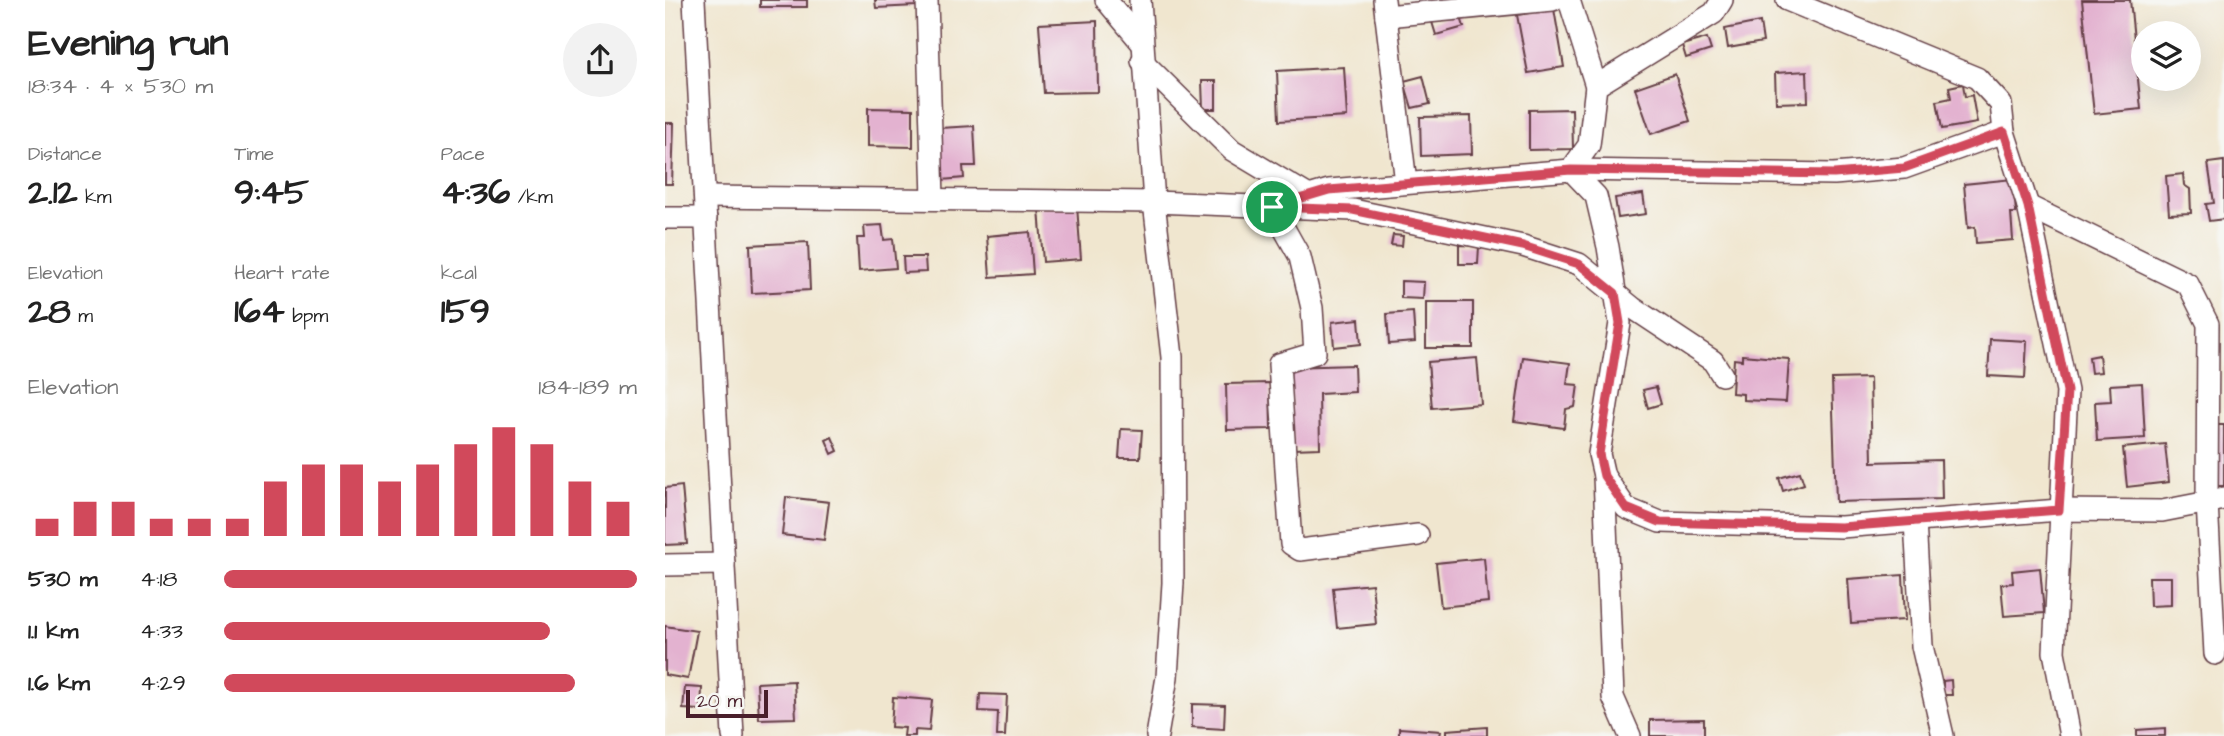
<!DOCTYPE html>
<html lang="en">
<head>
<meta charset="utf-8">
<style>
	body { margin:0; font-family:"Architects Daughter",sans-serif; background:#f2f2f2; color:#222; height:100vh; display:flex; flex-direction:column; font-size:26px; white-space:nowrap }
	* { box-sizing:border-box; margin:0 }
	p { font-size:23px; color:#767676 }
	.icon { flex:none; width:38px; height:38px; fill:none; stroke:currentColor; stroke-width:2; stroke-linecap:round; stroke-linejoin:round }
	.map { position:relative; flex:1; overflow:hidden }
	.details { display:flex; flex-direction:column; background:#fff; width:665px }
	.details>* { flex:none }
	.tools { position:absolute; left:1466px; top:21px; display:grid; gap:14px }
	.tools a { display:grid; place-items:center; width:70px; height:70px; border-radius:50%; background:#fff; box-shadow:0 7px 28px #0002; font-size:35px }
	.scale { position:absolute; left:21px; bottom:18px; width:82px; box-sizing:border-box; padding-left:7px; border:4px solid #4a1f2b; border-top:0; font-size:19px; line-height:24px; white-space:nowrap; color:#4a1f2b; -webkit-text-stroke:5px #f6f6f2; paint-order:stroke }
	.pin { position:absolute; display:grid; place-items:center; width:60px; height:60px; color:#fff; margin:-30px; border:4px solid #fff; border-radius:50%; box-shadow:0 2px 7px #0007 }
	.round { display:grid; place-items:center; flex:none; width:74px; height:74px; border-radius:37px; background:#f2f2f2 }
	.overview { display:flex; align-items:center; justify-content:space-between; height:119px; padding:0 28px }
	h1 { font-size:38px; font-weight:800; line-height:52px }
	.figures { display:grid; grid-template-columns:repeat(3,1fr); gap:10px; height:119px; padding:7px 28px }
	.figures div { display:grid; align-content:center }
	.figures b { font-size:35px; font-weight:800 }
	.figures small { font-size:19px; font-weight:400 }
	.figures p { font-size:19px }
	.chart { height:196px; padding:14px 28px }
	.chart p { display:flex; justify-content:space-between }
	.chart svg { width:100%; height:126px; margin-top:7px; stroke:#d1495b; stroke-width:6 }
	ul { padding:0 28px; list-style:none; font-size:23px }
	li { display:grid; grid-template-columns:112px 84px 1fr; align-items:center; height:52px }
	li i { height:18px; border-radius:9px; background:#d1495b }
	main { display:flex; flex:1; min-height:0 }
	.map>svg:first-child { display:block }
</style>
</head>
<body>
<main>
<section class="details">
<div class="overview"><div><h1>Evening run</h1><p>18:34 · 4 × 530 m</p></div><a class="round"><svg class="icon" aria-label="share" viewBox="0 0 24 24"><path d="M12 15V3M7 8l5-5 5 5M5 13v7h14v-7"/></svg></a></div>
<div class="figures">
<div><p>Distance</p><b>2.12<small> km</small></b></div>
<div><p>Time</p><b>9:45</b></div>
<div><p>Pace</p><b>4:36<small> /km</small></b></div>
</div>
<div class="figures">
<div><p>Elevation</p><b>28<small> m</small></b></div>
<div><p>Heart rate</p><b>164<small> bpm</small></b></div>
<div><p>kcal</p><b>159</b></div>
</div>
<div class="chart"><p><span>Elevation</span>184–189 m</p>
<svg viewBox="0 0 160 44" preserveAspectRatio="none"><path d="M5 44V38M15 44V32M25 44V32M35 44V38M45 44V38M55 44V38M65 44V25M75 44V19M85 44V19M95 44V25M105 44V19M115 44V12M125 44V6M135 44V12M145 44V25M155 44V32"/></svg>
</div>
<ul>
<li><b>530 m</b>4:18<i style="width:100%"></i></li>
<li><b>1.1 km</b>4:33<i style="width:79%"></i></li>
<li><b>1.6 km</b>4:29<i style="width:85%"></i></li>
</ul>
</section>
<div class="map">
<svg width="1559" height="736" viewBox="0 0 1559 736">
	<rect width="100%" height="100%" fill="#f6f6f2"/>
	<filter id="ink" filterUnits="userSpaceOnUse"><feTurbulence type="fractalNoise" baseFrequency=".0143" numOctaves="2"/><feDisplacementMap in="SourceGraphic" scale="14" xChannelSelector="R" yChannelSelector="G"/><feConvolveMatrix kernelMatrix="1 2 1 2 8 2 1 2 1" color-interpolation-filters="sRGB"/></filter>
	<filter id="wash" filterUnits="userSpaceOnUse"><feTurbulence type="fractalNoise" baseFrequency=".00686" numOctaves="4" result="noise"/><feDisplacementMap in="SourceGraphic" scale="28" xChannelSelector="R" yChannelSelector="G"/><feGaussianBlur stdDeviation="1.57" result="paint"/><feColorMatrix in="noise" values="0 0 0 0 0 0 0 0 0 0 0 0 0 0 0 0 0 1.4 0 .05"/><feComposite in="paint" operator="in"/></filter>
	<g filter="url(#wash)">
		<rect width="100%" height="100%" fill="#f0e6cf"/>
		<g id="blocks">
			<!-- building -->
			<g fill="#e3b2d0">
				<rect x="95" y="0" width="47" height="7"/>
				<polygon points="210,0 251,0 251,6 211,8"/>
				<polygon points="1417,0 1465,0 1476,109 1429,114"/>
				<polygon points="889,9 899,67 863,73 852,15"/>
				<polygon points="795,14 799,27 771,35 767,22"/>
				<polygon points="432,21 433,92 379,93 374,24"/>
				<polygon points="1095,22 1098,42 1063,48 1060,29"/>
				<polygon points="1042,38 1046,50 1021,58 1017,45"/>
				<polygon points="679,67 682,117 614,121 612,71"/>
				<polygon points="1142,71 1143,102 1111,103 1110,73"/>
				<polygon points="1010,74 1025,121 986,134 970,88"/>
				<polygon points="758,76 765,104 747,108 739,81"/>
				<polygon points="537,81 551,81 551,109 538,109"/>
				<polygon points="1298,84 1300,97 1307,95 1312,123 1277,129 1272,101 1286,98 1284,87"/>
				<polygon points="203,108 248,109 248,147 203,146"/>
				<polygon points="907,109 908,149 864,150 864,110"/>
				<polygon points="806,116 807,154 756,156 755,117"/>
				<polygon points="0,123 9,123 7,184 0,184"/>
				<polygon points="309,126 311,166 298,166 299,178 277,180 275,128"/>
				<polygon points="1559,161 1559,219 1544,221 1541,204 1549,203 1543,163"/>
				<polygon points="1518,174 1519,185 1525,189 1526,213 1504,214 1501,176"/>
				<polygon points="1348,179 1351,213 1346,213 1348,240 1311,243 1310,227 1303,228 1299,184"/>
				<polygon points="978,194 981,214 953,218 950,198"/>
				<polygon points="412,206 416,259 378,262 374,208"/>
				<polygon points="217,225 219,240 228,239 231,268 194,271 192,238 200,238 199,226"/>
				<polygon points="365,232 368,274 325,277 322,236"/>
				<polygon points="728,235 738,236 737,246 726,245"/>
				<polygon points="143,242 145,290 87,293 85,245"/>
				<polygon points="794,245 814,246 813,264 794,264"/>
				<polygon points="238,257 260,257 261,272 239,273"/>
				<polygon points="736,281 759,282 758,299 736,298"/>
				<rect x="761" y="302" width="47" height="46"/>
				<polygon points="748,312 750,342 724,344 722,314"/>
				<polygon points="694,319 696,344 669,347 667,322"/>
				<polygon points="1325,339 1362,341 1360,378 1323,376"/>
				<polygon points="1077,355 1124,359 1121,402 1078,400 1078,394 1067,393 1069,359 1077,360"/>
				<polygon points="1434,355 1436,372 1426,373 1424,357"/>
				<polygon points="858,357 905,363 902,384 913,385 910,407 901,409 899,428 849,421"/>
				<polygon points="812,358 816,404 767,408 763,362"/>
				<polygon points="689,365 690,392 654,394 655,448 628,449 625,367"/>
				<polygon points="1205,378 1207,462 1276,460 1277,499 1171,502 1167,379"/>
				<polygon points="605,383 606,429 562,430 561,384"/>
				<polygon points="1477,383 1480,438 1432,441 1430,402 1446,401 1445,385"/>
				<polygon points="991,387 996,404 983,408 978,390"/>
				<rect x="1553" y="425" width="6" height="61"/>
				<polygon points="456,429 477,430 475,458 454,458"/>
				<polygon points="167,437 173,451 167,454 161,440"/>
				<polygon points="1500,444 1504,482 1462,487 1458,448"/>
				<polygon points="1135,472 1139,484 1118,491 1114,478"/>
				<polygon points="17,486 22,544 0,545 0,488"/>
				<polygon points="121,497 164,502 159,540 117,535"/>
				<polygon points="819,558 823,602 776,607 771,563"/>
				<polygon points="1375,568 1379,613 1339,616 1336,584 1348,583 1347,571"/>
				<polygon points="1238,575 1240,620 1186,623 1183,579"/>
				<polygon points="1484,577 1506,577 1506,605 1485,606"/>
				<polygon points="707,584 711,624 672,628 668,588"/>
				<polygon points="0,626 32,631 23,679 0,675"/>
				<polygon points="1286,680 1287,695 1278,695 1278,681"/>
				<polygon points="129,681 131,718 94,719 92,683"/>
				<polygon points="20,687 37,688 36,710 18,709"/>
				<polygon points="315,694 342,695 340,736 332,736 333,712 314,711"/>
				<polygon points="228,697 267,700 264,731 250,730 250,736 239,736 240,728 226,727"/>
				<polygon points="527,704 560,705 559,729 527,727"/>
				<polygon points="1039,719 1039,736 985,736 985,720"/>
				<polygon points="822,727 822,736 782,736 782,730"/>
				<polygon points="734,728 776,731 775,736 734,736"/>
				<polygon points="1500,728 1500,736 1472,736 1472,730"/>
			</g>
		</g>
	</g>
	<g filter="url(#ink)">
		<use href="#blocks" fill-opacity="0" stroke="#633d44" stroke-width="2"/>
		<g fill="none" stroke-linecap="round" stroke-linejoin="round">
			<defs>
				<g id="street">
					<polyline points="29,0 68,736"/>
					<polyline points="262,0 268,199"/>
					<polyline points="441,0 476,42"/>
					<polyline points="475,0 489,202 507,357 508,583 502,677 492,736"/>
					<polyline points="719,0 741,183"/>
					<polyline points="904,0 931,86"/>
					<polyline points="1057,0 1049,13 931,86 924,145 906,170 931,196 943,247 955,323 934,454 939,476 961,508 995,522 1176,527 1394,510 1497,511 1559,499"/>
					<polyline points="1122,0 1312,78 1336,104 1339,132 1363,206 1402,391 1389,652 1405,736"/>
					<polyline points="721,16 888,0"/>
					<polyline points="477,61 567,150 644,196"/>
					<polyline points="40,197 489,202 688,210 858,246 914,264 968,308 1048,361 1057,375"/>
					<polyline points="1363,206 1523,284 1543,324 1542,502 1550,654"/>
					<polyline points="0,218 41,218"/>
					<polyline points="939,476 948,697 965,736"/>
					<polyline points="1250,521 1257,646 1278,736"/>
					<polyline points="753,535 635,550 626,544 614,364 650,353 647,308 635,257 607,207 664,190 906,170 1169,174 1239,168 1339,132"/>
					<polyline points="0,565 59,564"/>
				</g>
			</defs>
			<!-- street casing -->
			<use href="#street" stroke="#633d44" stroke-width="24"/>
			<!-- street -->
			<use href="#street" stroke="#fff" stroke-width="21"/>
		</g>
	</g>
	<g fill="none" stroke-linecap="round" stroke-linejoin="round" filter="url(#ink)">
		<defs>
			<polygon id="route" points="1339,132 1363,206 1402,391 1394,510 1176,527 995,522 961,508 939,476 934,454 955,323 950,293 914,264 858,246 688,210 607,207 664,190 906,170 1169,174 1239,168"/>
		</defs>
		<!-- route casing -->
		<use href="#route" stroke="#fff" stroke-width="14"/>
		<!-- route -->
		<use href="#route" stroke="#d1495b" stroke-width="9"/>
	</g>
</svg>
<div class="tools">
<a><svg class="icon" aria-label="layers" viewBox="0 0 24 24"><path d="M12 4l9 5-9 5-9-5zM3 14l9 5 9-5"/></svg></a>
</div>
<div class="scale">20 m</div>
<div class="pin" style="left:607px;top:207px;background:#1e9e55"><svg class="icon" aria-label="arrive" viewBox="0 0 24 24"><path d="M6 21V4h12l-3 4 3 4H6"/></svg></div>
</div>
</main>
</body>
</html>
